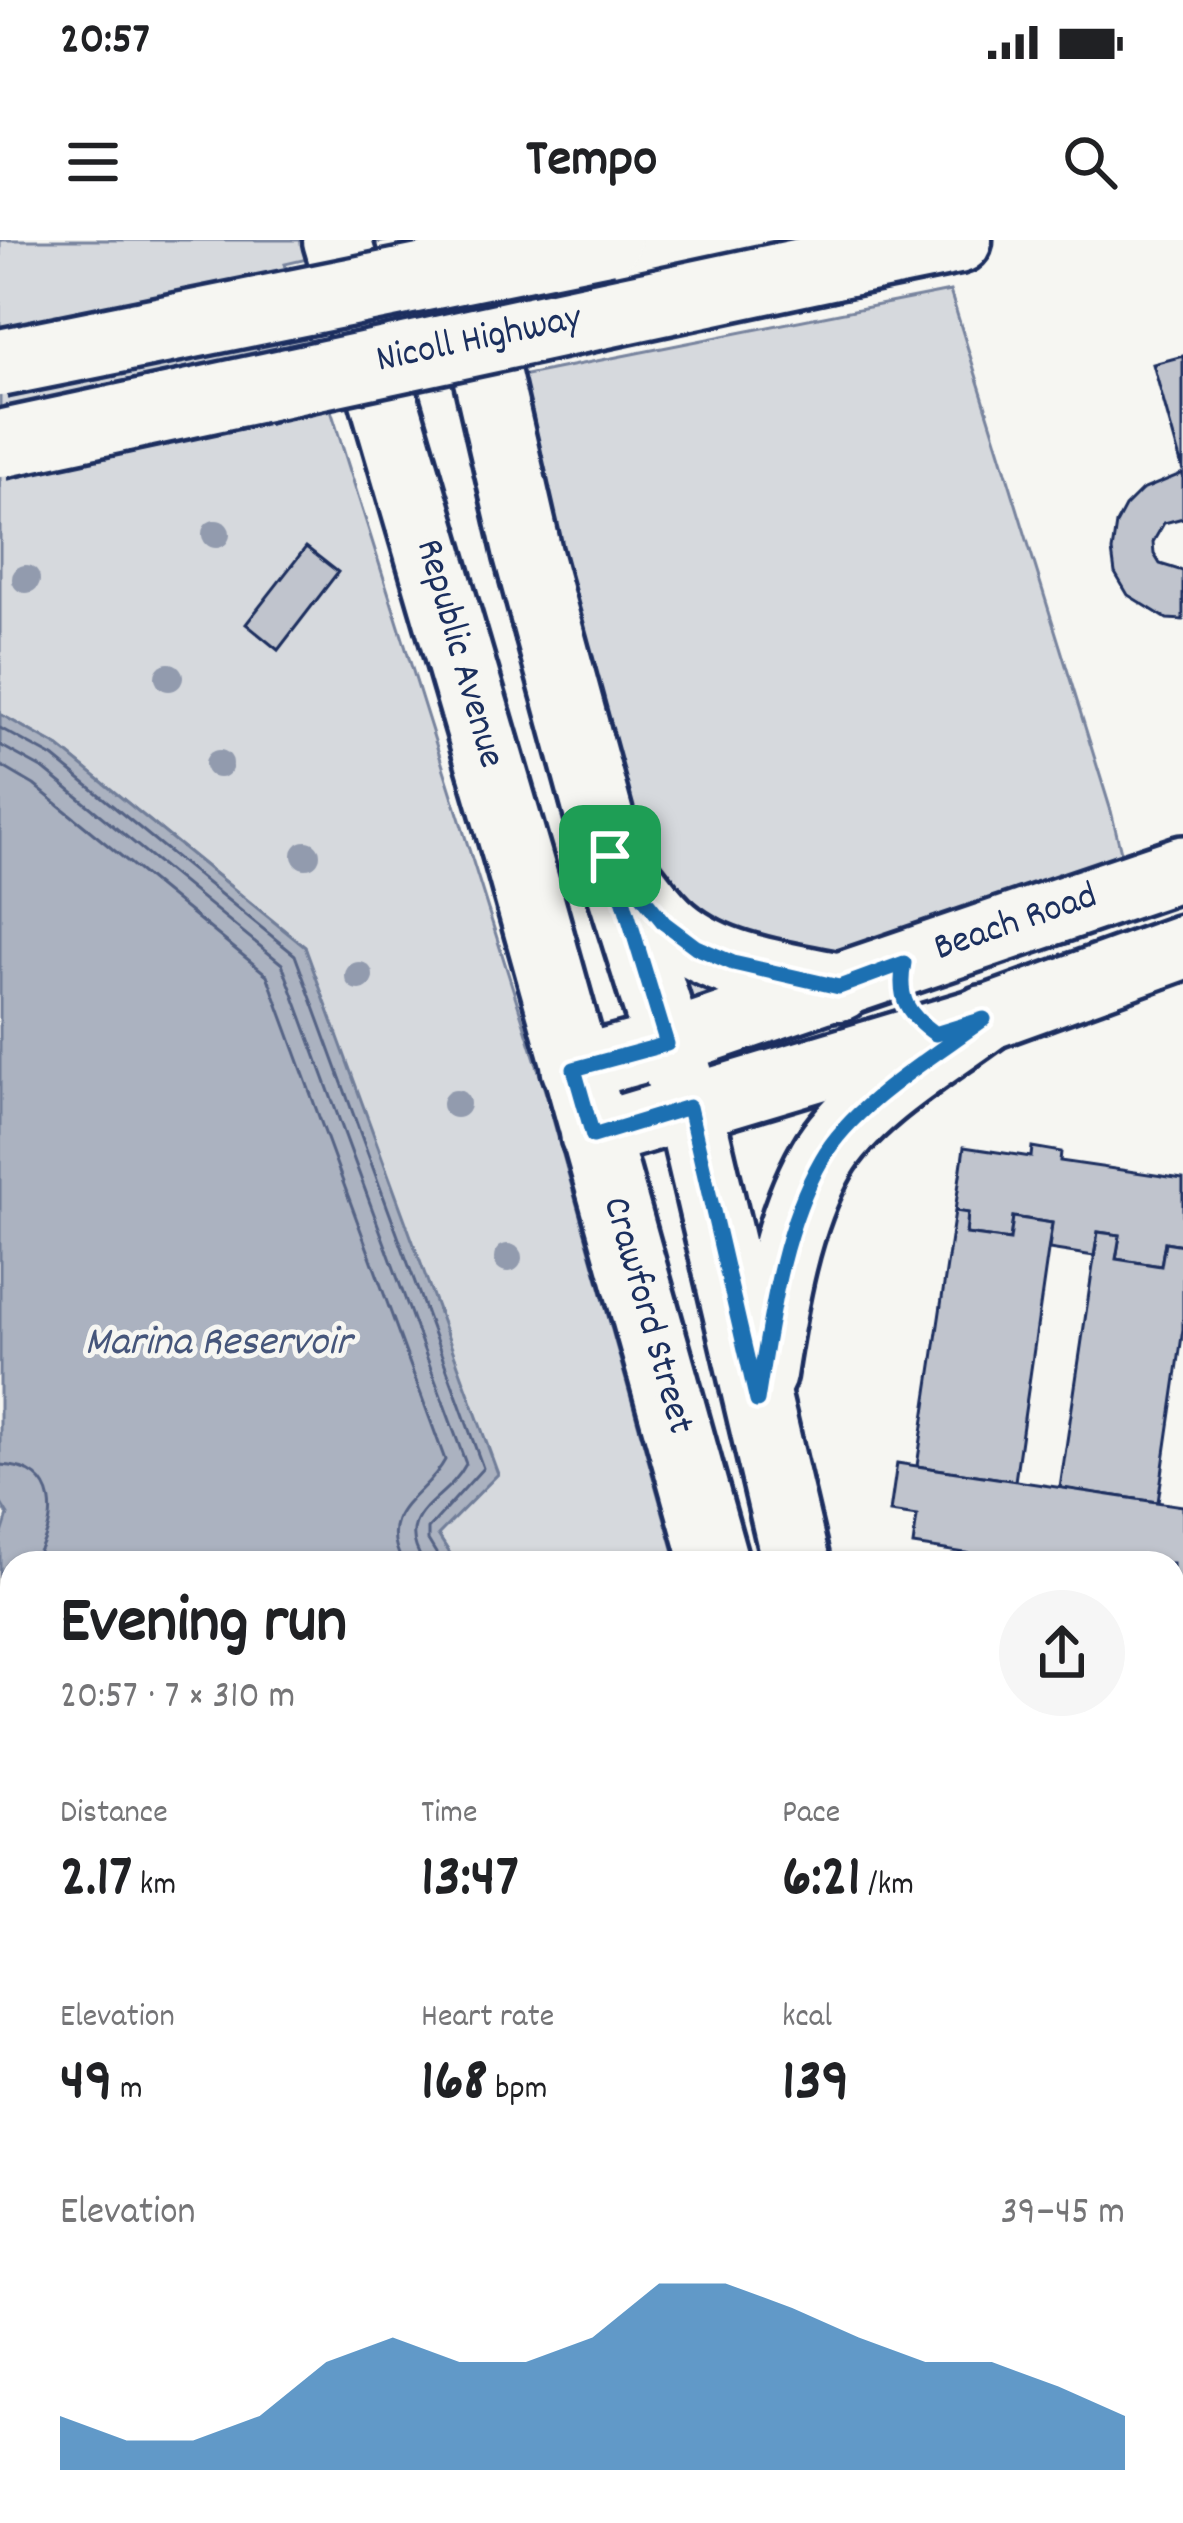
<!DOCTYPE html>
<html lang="en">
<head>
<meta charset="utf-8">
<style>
	body { margin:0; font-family:Dekko,sans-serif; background:#f6f6f6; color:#202124; height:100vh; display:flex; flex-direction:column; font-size:45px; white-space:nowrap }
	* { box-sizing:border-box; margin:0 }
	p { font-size:39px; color:#757577 }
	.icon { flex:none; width:66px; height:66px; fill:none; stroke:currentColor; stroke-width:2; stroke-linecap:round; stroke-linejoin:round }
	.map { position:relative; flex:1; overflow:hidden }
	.panel { position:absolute; left:0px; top:1311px; width:1185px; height:972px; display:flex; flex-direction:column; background:#fff; border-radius:36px 36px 0 0; box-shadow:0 3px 9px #0004 }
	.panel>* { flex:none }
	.pin { position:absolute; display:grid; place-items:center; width:102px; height:102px; color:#fff; margin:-51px; border-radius:24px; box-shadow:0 6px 18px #0006 }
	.round { display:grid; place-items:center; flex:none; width:126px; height:126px; border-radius:63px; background:#f6f6f6 }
	.overview { display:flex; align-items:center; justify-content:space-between; height:204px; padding:0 60px }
	h1 { font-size:66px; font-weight:800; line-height:90px }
	.figures { display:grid; grid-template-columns:repeat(3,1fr); gap:18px; height:204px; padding:12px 60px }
	.figures div { display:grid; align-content:center }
	.figures b { font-size:60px; font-weight:800 }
	.figures small { font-size:33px; font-weight:400 }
	.figures p { font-size:33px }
	.chart { height:336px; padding:24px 60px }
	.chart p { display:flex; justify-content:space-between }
	.chart svg { width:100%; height:216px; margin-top:12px; fill:#1f6fb2; opacity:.7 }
	.status { display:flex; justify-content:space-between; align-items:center; height:84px; padding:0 60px; background:#fff; direction:ltr }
	.status svg { height:33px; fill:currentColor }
	header { display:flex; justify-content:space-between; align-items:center; height:156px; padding:0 60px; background:#fff; font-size:54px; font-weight:800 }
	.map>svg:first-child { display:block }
</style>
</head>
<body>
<div class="status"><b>20:57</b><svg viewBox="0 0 49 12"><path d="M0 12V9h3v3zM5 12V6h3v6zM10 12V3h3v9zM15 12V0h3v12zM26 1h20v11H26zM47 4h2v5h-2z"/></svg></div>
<header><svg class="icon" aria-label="menu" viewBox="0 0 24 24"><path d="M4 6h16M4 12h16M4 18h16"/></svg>Tempo<svg class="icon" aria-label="search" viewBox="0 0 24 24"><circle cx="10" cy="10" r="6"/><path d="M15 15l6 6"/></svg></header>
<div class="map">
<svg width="1183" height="2283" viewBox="0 0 1183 2283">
	<rect width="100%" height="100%" fill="#f6f6f2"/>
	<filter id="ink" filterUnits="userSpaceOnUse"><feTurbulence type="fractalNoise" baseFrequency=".00833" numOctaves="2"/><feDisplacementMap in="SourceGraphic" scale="24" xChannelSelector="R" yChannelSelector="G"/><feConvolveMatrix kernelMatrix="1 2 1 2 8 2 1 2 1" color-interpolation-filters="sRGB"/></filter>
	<g filter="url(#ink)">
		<!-- green -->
		<g fill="#d6d9dd" stroke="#78849e" stroke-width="3">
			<polygon points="0,0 390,0 285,24 546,854 677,1323 456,1323 438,1295 305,707 59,507 0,474"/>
			<polygon points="950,51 1111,571 1129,645 667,804 511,138"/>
			<polygon points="0,1360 12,1367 12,2271 54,2271 48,2283 0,2283"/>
			<polygon points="808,2271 905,2271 908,2283 809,2283"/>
		</g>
		<!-- water -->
		<g fill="#abb2c0" stroke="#717e99" stroke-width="3">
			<polygon points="0,474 59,507 305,707 498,1234 438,1295 456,1323 12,1323 12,1367 0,1360 0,1300 8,1275 0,1262"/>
			<polygon points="533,2271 808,2271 809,2283 528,2283"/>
		</g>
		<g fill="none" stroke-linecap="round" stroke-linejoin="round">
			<!-- shore -->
			<g stroke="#556385" stroke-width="3">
				<polyline points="0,488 53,517 295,715 483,1228 428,1289 428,1300 442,1323"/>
				<path d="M0,505L45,530L282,724L466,1224C446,1263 391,1272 424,1323"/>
				<path d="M0,525L34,545L267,735L445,1220C425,1258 374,1270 403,1323"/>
				<path d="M0,1225C63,1227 59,1284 32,1323"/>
			</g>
		</g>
		<!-- building -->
		<g fill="#c0c4cd" stroke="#1b2f5e" stroke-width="3">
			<polygon points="1183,116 1183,231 1153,124"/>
			<polygon points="1183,233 1183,278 1164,283 1153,302 1154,314 1160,324 1183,331 1183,380 1167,379 1128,355 1115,333 1112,311 1116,284 1125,267 1142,250"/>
			<polygon points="306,307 338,332 278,410 246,384"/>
			<polygon points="964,907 1031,917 1032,907 1061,912 1060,921 1183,939 1183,1005 1165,1002 1161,1026 1116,1019 1120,995 1098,992 1094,1016 1049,1009 1052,983 1013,977 1010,1000 966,994 968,973 955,971"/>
			<polygon points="955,971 968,973 966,994 1010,1000 1013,977 1052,983 1015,1241 917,1226"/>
			<polygon points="1098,992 1120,995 1116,1019 1161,1026 1165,1002 1183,1005 1183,1089 1158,1262 1060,1248"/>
			<polygon points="897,1223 1183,1266 1183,1346 1173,1344 1173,1323 1030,1323 913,1305 917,1276 890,1272"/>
			<polygon points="1173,1549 1183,1554 1183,1599 1178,1597 1173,1608 1183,1613 1183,1622 1173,1618"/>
			<polygon points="1174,1664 1183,1690 1183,1758 1173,1762"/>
			<polygon points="1183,1870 1183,1978 1173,1982 1173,1874"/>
			<polygon points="1183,2223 1183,2283 1160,2283 1157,2271 1173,2271 1173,2226"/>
		</g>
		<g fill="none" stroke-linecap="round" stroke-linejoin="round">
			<defs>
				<g id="street">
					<polyline points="0,1687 12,1697"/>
					<polyline points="101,2283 113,2271"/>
				</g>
				<g id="secondary">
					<polyline points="574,829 667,804 1183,628"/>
					<polyline points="593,896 984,779 1183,707"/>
					<polyline points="1173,2136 1183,2132"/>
				</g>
				<g id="primary">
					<polyline points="337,0 518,618 715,1323"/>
					<polyline points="456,0 528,314 610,616 689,867 796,1323"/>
					<path d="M624,633C638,650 650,669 666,684C712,728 779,734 839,747"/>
					<path d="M762,1134C773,1063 786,982 822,919C853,864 934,816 984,779"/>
					<polyline points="939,2271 942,2283"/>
					<polyline points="1024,2271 1027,2283"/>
				</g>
				<polyline id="highway" points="830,26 958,0"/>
			</defs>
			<!-- street casing -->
			<use href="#street" stroke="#1b2f5e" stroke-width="54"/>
			<!-- secondary casing -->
			<use href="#secondary" stroke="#1b2f5e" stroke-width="72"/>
			<!-- primary casing -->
			<use href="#primary" stroke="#1b2f5e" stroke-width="75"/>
			<!-- highway casing -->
			<use href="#highway" stroke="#1b2f5e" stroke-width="75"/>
			<!-- street -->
			<use href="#street" stroke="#f6f6f2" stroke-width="45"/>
			<!-- secondary -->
			<use href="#secondary" stroke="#f6f6f2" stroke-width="63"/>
			<!-- primary -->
			<use href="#primary" stroke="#f6f6f2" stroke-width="66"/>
			<!-- highway -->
			<use href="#highway" stroke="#f6f6f2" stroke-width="66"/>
			<defs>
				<g id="highway-bridge">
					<polyline points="0,123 608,0"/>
					<polyline points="0,204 830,26"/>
				</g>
			</defs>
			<!-- highway-bridge casing -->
			<use href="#highway-bridge" stroke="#1b2f5e" stroke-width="75" stroke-linecap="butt"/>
			<!-- highway-bridge -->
			<use href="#highway-bridge" stroke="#f6f6f2" stroke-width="66"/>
		</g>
		<!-- trees -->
		<g fill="#929bae">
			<circle cx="216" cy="294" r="14"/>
			<circle cx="26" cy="339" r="14"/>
			<circle cx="169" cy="437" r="14"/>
			<circle cx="219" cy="524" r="14"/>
			<circle cx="306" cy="615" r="14"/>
			<circle cx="359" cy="736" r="14"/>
			<circle cx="456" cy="864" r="14"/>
			<circle cx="508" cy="1018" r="14"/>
		</g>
	</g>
	<g fill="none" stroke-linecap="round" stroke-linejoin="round" filter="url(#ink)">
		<defs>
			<path id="route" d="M610,616L664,683L696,707L733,723L839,747L904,723C897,758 907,774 935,794L984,779C934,816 853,864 822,919C781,990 770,1081 757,1161L689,867L593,896L574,829L667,804Z"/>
		</defs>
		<!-- route casing -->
		<use href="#route" stroke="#fff" stroke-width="24"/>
		<!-- route -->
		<use href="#route" stroke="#1f6fb2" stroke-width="15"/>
	</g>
	<g text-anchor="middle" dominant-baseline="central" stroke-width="10" stroke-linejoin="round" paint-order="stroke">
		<!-- street labels -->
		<g font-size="39" fill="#1b2f5e" stroke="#f6f6f2">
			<text transform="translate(479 101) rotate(-12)">Nicoll Highway</text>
			<text transform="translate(458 414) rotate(74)">Republic Avenue</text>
			<text transform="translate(1016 684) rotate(-19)">Beach Road</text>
			<text transform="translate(646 1076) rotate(74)">Crawford Street</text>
		</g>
		<!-- water labels -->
		<g font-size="42" font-style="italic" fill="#46567b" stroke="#f6f6f2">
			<text x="218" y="1105">Marina Reservoir</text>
		</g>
	</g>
</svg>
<div class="pin" style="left:610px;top:616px;background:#1e9e55"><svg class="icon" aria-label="arrive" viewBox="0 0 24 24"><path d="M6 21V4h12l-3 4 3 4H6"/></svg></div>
<section class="panel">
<div class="overview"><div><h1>Evening run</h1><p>20:57 · 7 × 310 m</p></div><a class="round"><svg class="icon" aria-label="share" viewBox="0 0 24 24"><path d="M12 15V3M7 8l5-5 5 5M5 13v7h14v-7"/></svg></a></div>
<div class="figures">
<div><p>Distance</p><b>2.17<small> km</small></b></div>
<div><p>Time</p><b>13:47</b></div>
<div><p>Pace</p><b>6:21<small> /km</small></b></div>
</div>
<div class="figures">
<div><p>Elevation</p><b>49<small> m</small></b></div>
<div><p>Heart rate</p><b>168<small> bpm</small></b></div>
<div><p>kcal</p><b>139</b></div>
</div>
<div class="chart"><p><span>Elevation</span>39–45 m</p>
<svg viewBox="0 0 160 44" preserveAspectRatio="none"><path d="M0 44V33L10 38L20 38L30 33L40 22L50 17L60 22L70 22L80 17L90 6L100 6L110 11L120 17L130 22L140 22L150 27L160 33V44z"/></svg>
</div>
</section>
</div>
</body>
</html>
